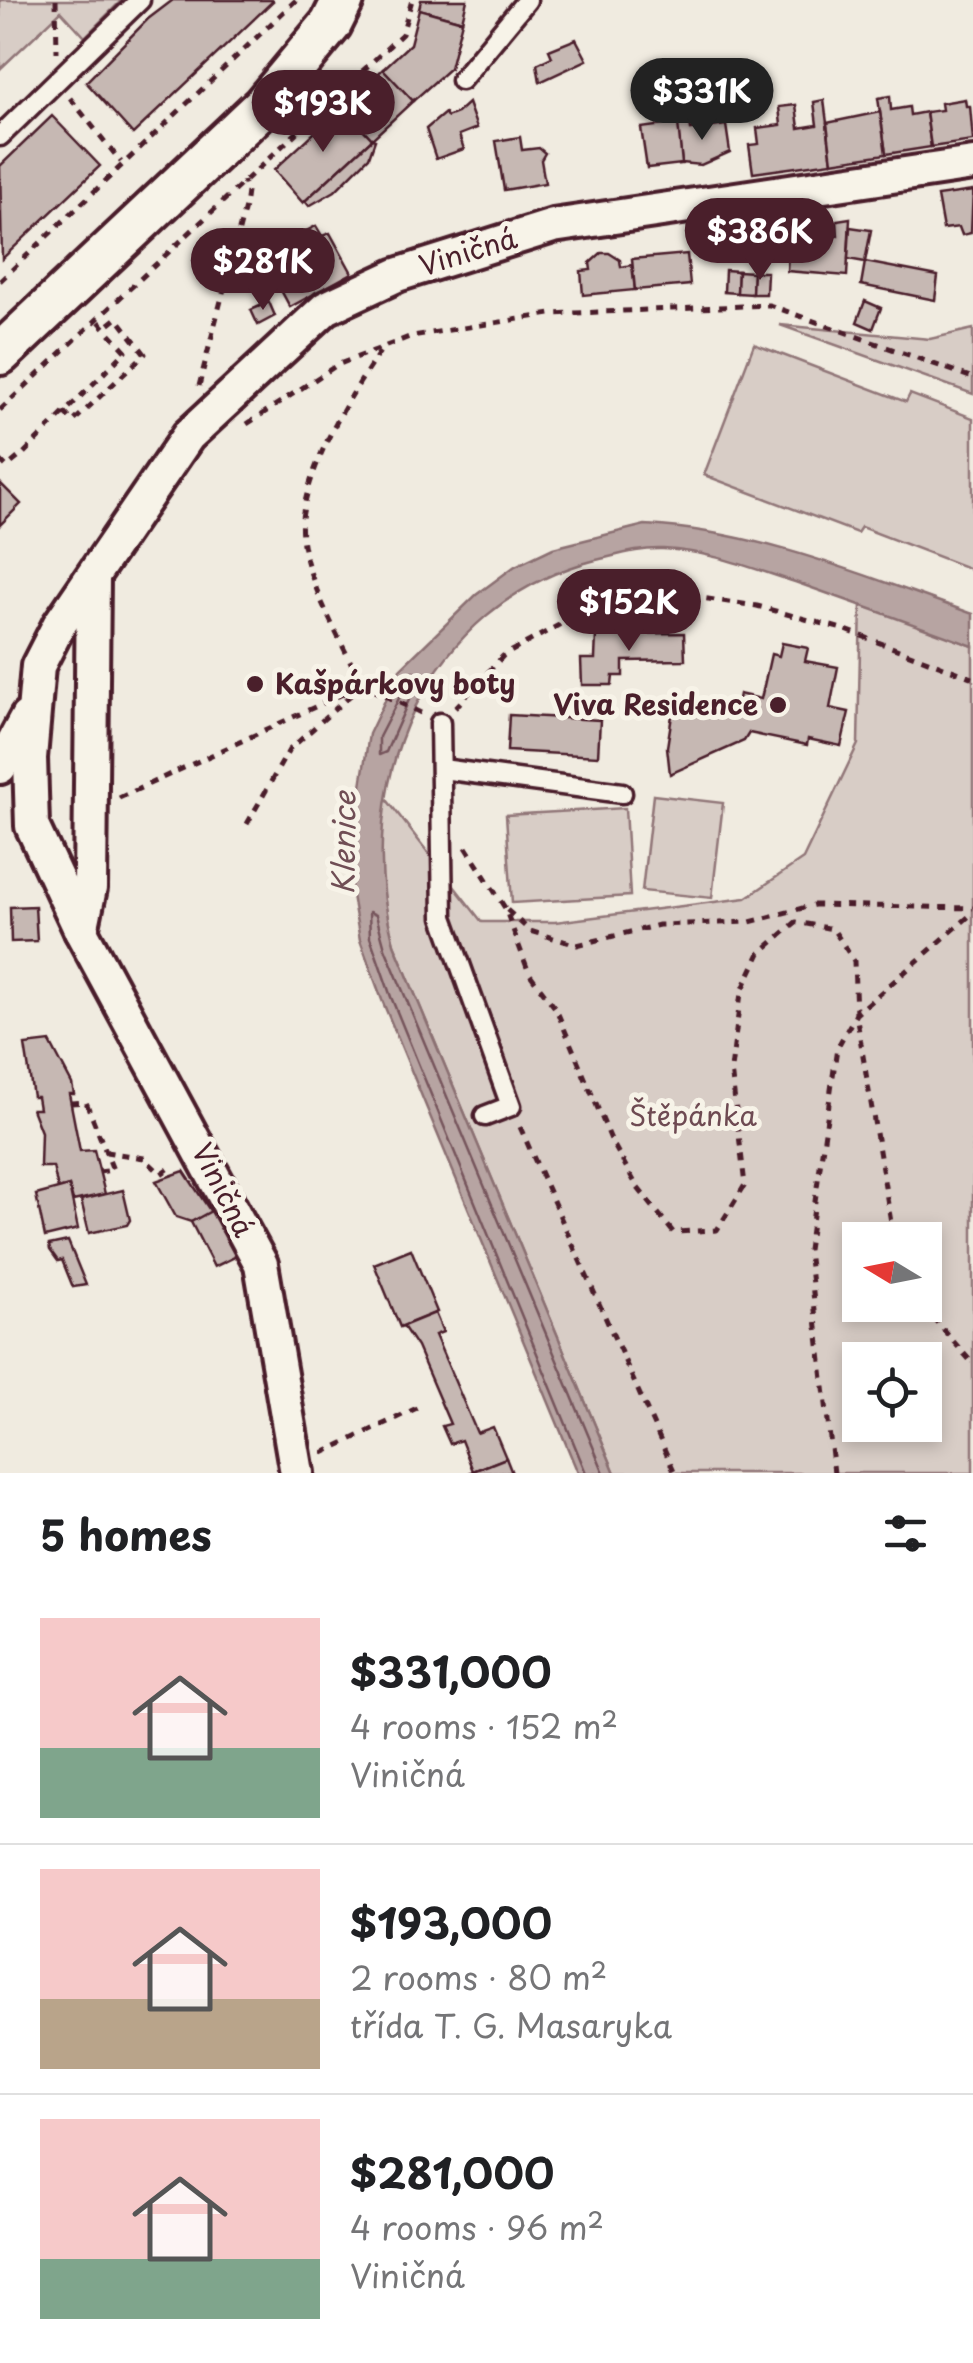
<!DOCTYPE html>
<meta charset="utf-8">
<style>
:root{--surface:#fff;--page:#f2f2f2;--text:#202124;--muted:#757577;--line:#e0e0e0;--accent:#4a1f2b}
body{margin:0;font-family:"Playpen Sans",sans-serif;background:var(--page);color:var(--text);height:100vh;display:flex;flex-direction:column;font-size:38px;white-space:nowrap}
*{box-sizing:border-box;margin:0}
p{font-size:32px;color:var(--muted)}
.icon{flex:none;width:55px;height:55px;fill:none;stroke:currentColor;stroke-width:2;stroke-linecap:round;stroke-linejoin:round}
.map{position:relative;height:1473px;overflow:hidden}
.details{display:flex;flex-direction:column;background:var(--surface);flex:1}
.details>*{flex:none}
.needle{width:65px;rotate:280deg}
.fabs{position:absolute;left:842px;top:1222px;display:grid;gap:20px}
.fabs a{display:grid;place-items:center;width:100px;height:100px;border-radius:0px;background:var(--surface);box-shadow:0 5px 15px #0003;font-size:50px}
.price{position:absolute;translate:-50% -85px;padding:0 22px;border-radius:35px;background:var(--accent);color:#fff;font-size:32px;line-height:65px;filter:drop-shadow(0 2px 5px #0008)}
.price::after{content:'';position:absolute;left:50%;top:60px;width:30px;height:22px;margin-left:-15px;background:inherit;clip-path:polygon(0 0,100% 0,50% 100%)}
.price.selected{background:#222;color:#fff}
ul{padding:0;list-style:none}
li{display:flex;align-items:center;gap:30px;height:250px;padding:0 40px}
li+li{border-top:2px solid var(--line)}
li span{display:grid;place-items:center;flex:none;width:280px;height:200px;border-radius:0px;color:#555}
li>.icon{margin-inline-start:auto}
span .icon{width:120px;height:120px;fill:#fffc;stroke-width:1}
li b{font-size:42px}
h2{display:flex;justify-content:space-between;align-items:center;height:120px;padding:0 40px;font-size:42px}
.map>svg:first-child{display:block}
</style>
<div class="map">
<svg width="973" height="1473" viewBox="0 0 973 1473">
<rect width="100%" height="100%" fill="#f0ebe0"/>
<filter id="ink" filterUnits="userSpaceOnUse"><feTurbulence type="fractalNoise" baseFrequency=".01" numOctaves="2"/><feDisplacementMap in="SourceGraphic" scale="20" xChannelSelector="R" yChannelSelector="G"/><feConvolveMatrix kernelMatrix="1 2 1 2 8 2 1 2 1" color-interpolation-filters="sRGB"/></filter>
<g filter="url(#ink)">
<!-- green -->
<g fill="#d8cdc6" stroke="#917678" stroke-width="2.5" fill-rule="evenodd">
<polygon points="0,0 120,0 121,1 85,37 61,11 0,69"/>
<polygon points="780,325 930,339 973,329 973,394"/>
<polygon points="754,344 906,402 910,394 973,418 973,570 861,527 857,533 704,475"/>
<path d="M861 602 973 646V1473H615L394 944C380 893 378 849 384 796L482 922H555L746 898 803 859 858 744ZM860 1240H925V1305H860ZM860 1360H925V1425H860Z"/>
<polygon points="653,795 723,803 712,898 642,891"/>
<polygon points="625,808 630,896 512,903 506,815"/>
</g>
<!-- water -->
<path fill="#b7a4a2" stroke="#8b6f72" stroke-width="2.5" d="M645 525C760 531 866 576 973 614V646C913 624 855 603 795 582 751 568 710 551 663 549 640 548 618 555 596 560 426 603 350 784 394 944L615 1473H578L382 1000 360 940 351 890V851L369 734 400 669 476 595 515 566 553 548Z"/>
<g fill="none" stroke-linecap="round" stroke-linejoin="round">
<!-- shore -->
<g stroke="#76545b" stroke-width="2.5">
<polygon points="413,671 419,677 386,752 379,755 379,737"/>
<polyline points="586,1473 391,997 370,937 369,912 376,915 385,948 604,1473"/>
</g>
</g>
<!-- building -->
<g fill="#c6b8b3" stroke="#4a1f2b" stroke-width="2.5">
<polygon points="173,0 272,0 273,1 133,134 86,82 148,19"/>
<polygon points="421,0 467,0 462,21 419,9"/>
<polygon points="419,9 462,21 450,68 413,101 383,69 410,44"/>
<polygon points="576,39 587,60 540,82 537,64 552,57 549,50"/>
<polygon points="383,69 413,101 372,139 342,107"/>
<polygon points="890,96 891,110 909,107 910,115 926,112 931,147 886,154 878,98"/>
<polygon points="965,99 966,106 970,106 973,141 931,147 926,112 942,110 941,103"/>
<polygon points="824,100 832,162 753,173 749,145 759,144 757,128 781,125 779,107 796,105 799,128 817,125 814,102"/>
<polygon points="468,103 477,128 459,135 464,149 436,159 426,129 445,113 447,117 457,113"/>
<polygon points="342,107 372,139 303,203 274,170"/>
<polygon points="880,112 886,154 832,162 827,123"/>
<polygon points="52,116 100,166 2,259 0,166"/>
<polygon points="690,121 691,130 726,125 730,152 701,165 682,163 677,123"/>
<polygon points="678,123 682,164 647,168 641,128"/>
<polygon points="520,137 522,150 539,148 545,153 541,160 545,183 504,190 496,141"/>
<polygon points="372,139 375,140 369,157 335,191 309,206 305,201"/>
<polygon points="973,191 971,233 962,235 959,227 943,229 937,196"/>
<polygon points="850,218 847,276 787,271 789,232 838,236 837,220"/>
<polygon points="316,226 322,236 330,233 352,273 290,307 268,266 301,248 295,237"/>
<polygon points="850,227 871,230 865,262 848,259"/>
<polygon points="601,253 609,253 620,260 621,267 632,265 635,290 583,295 581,271 591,270 590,263"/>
<polygon points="687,254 690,285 635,290 632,259"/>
<polygon points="865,262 938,276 935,300 861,285"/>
<polygon points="725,270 738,271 737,293 724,292"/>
<polygon points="738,271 753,272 752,294 737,293"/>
<polygon points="753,272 767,272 766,294 752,294"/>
<polygon points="865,301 881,308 873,329 857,322"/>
<polygon points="269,302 275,316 258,325 251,310"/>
<polygon points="0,483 21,504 0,525"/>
<polygon points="684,633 685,660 623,661 623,676 613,676 612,685 582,685 581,659 595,659 596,634"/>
<polygon points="782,643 808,648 805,661 838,667 830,708 849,712 841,746 808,739 807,745 749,733 744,741 670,774 667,747 673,709 734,718 739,694 761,699 771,654 779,656"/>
<polygon points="509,715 600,720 598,756 507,751"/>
<polygon points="35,906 37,941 11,942 10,907"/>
<polygon points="50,1042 72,1084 74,1094 69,1094 80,1151 94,1150 105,1194 73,1201 69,1186 58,1189 53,1167 40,1167 41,1132 32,1109 39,1109 37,1097 33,1097 25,1045"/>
<polygon points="184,1171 211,1212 191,1222 176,1217 156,1181"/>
<polygon points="69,1186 78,1229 45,1237 36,1195"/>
<polygon points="123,1190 130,1220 127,1225 89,1233 81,1200"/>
<polygon points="215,1209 239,1255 214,1267 191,1222"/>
<polygon points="68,1241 86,1285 73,1287 62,1260 58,1261 50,1250 49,1245"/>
<polygon points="411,1249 437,1312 400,1327 374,1264"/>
<polygon points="435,1313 443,1332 435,1335 477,1433 493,1427 506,1458 473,1471 461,1440 450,1444 442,1426 450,1424 417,1347 403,1326"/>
<polygon points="506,1458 512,1473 469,1473 473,1471"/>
</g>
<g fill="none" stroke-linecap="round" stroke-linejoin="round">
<!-- service casing -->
<g stroke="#4a1f2b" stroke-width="25">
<g id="service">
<polyline points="461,80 527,0"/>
<polyline points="0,136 140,0"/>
<polyline points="440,723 443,917 511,1106 485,1116"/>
<polyline points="442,769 622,793"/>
</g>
</g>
<!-- minor casing -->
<g stroke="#4a1f2b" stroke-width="40">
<g id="minor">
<polyline points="0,767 27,717"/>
<polyline points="81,931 90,888 93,578"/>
<polyline points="297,1473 261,1264 81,931 32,826 30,758 38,666 59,625 188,436 326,308 397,275 553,226 973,164"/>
</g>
</g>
<!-- tertiary casing -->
<g stroke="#4a1f2b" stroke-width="48">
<polyline id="tertiary" points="0,354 263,106 331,24 343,0"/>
</g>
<!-- path -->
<g stroke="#4a1f2b" stroke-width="5" stroke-dasharray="8 8" stroke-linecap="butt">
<polyline points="56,0 57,52"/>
<polyline points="70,98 121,162"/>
<polyline points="0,281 296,0"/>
<polyline points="199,386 245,207 247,192 243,181"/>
<polyline points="0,410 402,34 412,0"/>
<polyline points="64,412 73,422 145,354 117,318 106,327"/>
<polyline points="247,424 337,365 412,336 551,314 769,305 973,378"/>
<polyline points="0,460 7,467 24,453 126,351 95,317"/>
<polyline points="455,708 503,656 575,616 623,599 673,594 757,606 846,630 973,678"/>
<path d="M119 798 362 685C342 642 296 565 302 518 311 458 348 399 381 350"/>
<polyline points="247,824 289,750 362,685 423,714"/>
<polyline points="466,847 505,908 529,973 556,1009 612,1142 638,1188 673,1232 717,1230 745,1185 731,1069 741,993 760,953 796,922 833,929 854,961 856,1014 894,1240"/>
<polyline points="507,910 530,931 577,945 659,925 750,922 814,905 973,908"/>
<polyline points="71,1103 86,1102 106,1152"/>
<polyline points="520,1127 675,1473"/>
<polyline points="99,1172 113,1170 106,1152 144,1158 161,1174 174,1165"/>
<polyline points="922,1305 973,1364"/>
<polyline points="323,1453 419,1407"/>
<polyline points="834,1473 808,1250 837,1048 856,1014 973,913"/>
</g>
<!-- service -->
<use href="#service" stroke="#f7f3e8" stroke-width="18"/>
<!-- minor -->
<use href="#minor" stroke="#f7f3e8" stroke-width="32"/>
<!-- tertiary -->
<use href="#tertiary" stroke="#f7f3e8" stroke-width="40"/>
</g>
</g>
<!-- markers -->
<g fill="#4a1f2b" stroke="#f7f3e8" stroke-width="4">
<circle cx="255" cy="684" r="10"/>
<circle cx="778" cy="705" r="10"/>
</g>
<g text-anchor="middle" stroke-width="10" stroke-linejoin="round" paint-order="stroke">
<!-- street labels -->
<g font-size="28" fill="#4a1f2b" stroke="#f7f3e8">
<text transform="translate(468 252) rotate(-17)" y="10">Viničná</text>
<text transform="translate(223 1190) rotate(63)" y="10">Viničná</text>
</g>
<!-- poi labels -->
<g font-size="28" font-weight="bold" fill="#4a1f2b" stroke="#f7f3e8" text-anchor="start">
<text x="275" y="694">Kašpárkovy boty</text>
<text x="758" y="715" text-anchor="end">Viva Residence</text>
</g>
<!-- park labels -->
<g font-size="28" fill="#6e4a52" stroke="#f7f3e8">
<text x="693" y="1126">Štěpánka</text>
</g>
<!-- water labels -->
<g font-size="30" font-style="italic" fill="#704e55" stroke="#f7f3e8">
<text transform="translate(345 843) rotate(-89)" y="10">Klenice</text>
</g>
</g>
</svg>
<div class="fabs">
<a><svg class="needle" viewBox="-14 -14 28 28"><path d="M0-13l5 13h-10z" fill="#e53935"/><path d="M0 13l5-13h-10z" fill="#757577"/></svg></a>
<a><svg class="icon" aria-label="locate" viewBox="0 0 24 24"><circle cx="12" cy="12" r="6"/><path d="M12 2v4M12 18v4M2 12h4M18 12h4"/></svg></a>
</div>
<b class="price selected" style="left:702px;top:143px">$331K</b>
<b class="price" style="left:323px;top:155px">$193K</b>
<b class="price" style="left:760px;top:283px">$386K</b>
<b class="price" style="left:263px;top:313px">$281K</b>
<b class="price" style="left:629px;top:654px">$152K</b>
</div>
<section class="details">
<h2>5 homes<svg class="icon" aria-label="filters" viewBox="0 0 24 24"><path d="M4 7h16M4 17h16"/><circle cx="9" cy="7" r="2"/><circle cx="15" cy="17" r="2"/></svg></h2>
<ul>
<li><span style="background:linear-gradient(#f6c9c9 65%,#7fa58c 0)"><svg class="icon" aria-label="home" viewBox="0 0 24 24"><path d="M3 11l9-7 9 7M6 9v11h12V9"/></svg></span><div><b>$331,000</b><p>4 rooms · 152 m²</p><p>Viničná</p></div></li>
<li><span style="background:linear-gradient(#f6c9c9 65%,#b9a48a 0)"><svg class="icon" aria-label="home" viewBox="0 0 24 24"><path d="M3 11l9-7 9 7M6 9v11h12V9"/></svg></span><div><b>$193,000</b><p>2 rooms · 80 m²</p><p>třída T. G. Masaryka</p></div></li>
<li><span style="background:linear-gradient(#f6c9c9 70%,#7fa58c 0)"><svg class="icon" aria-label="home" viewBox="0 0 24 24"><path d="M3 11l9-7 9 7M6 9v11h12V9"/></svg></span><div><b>$281,000</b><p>4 rooms · 96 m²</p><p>Viničná</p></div></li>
</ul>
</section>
